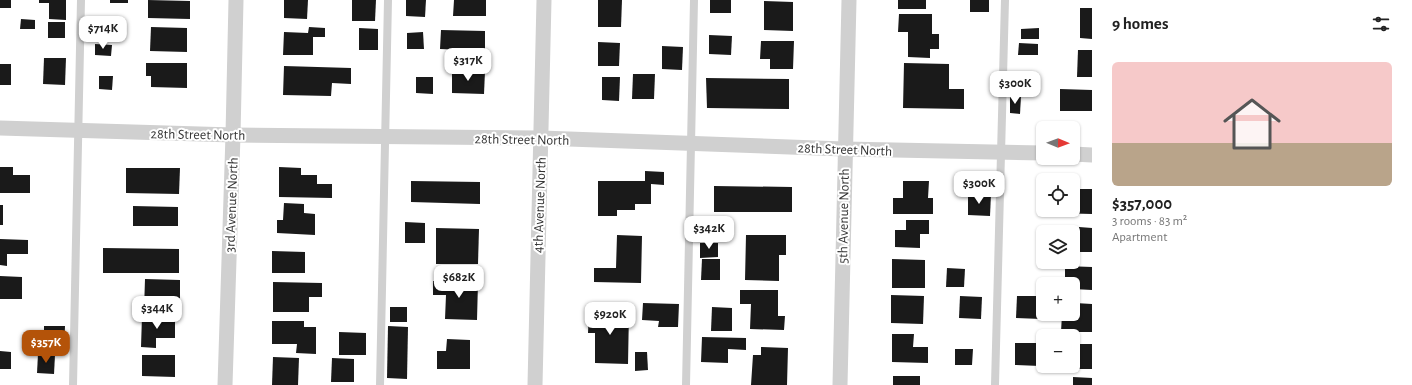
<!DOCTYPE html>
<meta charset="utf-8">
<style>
:root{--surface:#fff;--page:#f6f6f6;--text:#222;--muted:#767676;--line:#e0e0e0;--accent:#b45309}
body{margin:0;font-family:"Alegreya Sans",sans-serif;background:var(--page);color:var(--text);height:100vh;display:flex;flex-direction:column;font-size:15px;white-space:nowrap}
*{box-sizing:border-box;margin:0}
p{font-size:13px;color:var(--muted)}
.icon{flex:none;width:22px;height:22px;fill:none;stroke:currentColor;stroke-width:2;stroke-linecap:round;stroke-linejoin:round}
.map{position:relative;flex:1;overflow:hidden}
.sheet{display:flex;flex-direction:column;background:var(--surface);width:320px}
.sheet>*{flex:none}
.needle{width:26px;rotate:91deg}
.controls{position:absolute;left:1036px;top:121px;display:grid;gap:8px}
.controls a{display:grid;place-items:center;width:44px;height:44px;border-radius:6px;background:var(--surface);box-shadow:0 1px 3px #0004;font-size:20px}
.price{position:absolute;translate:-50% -34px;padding:0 9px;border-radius:8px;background:#fff;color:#222;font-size:13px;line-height:26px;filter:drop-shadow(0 1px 2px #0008)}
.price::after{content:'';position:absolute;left:50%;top:24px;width:12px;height:9px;margin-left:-6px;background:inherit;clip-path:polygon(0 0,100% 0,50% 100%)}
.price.active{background:var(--accent);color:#fff}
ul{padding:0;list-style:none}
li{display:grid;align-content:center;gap:8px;height:212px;padding:0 20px}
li+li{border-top:1px solid var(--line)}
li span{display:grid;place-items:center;height:124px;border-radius:6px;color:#555}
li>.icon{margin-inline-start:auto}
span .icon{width:72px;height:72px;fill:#fffc;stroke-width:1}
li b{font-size:17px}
h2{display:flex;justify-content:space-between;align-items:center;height:48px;padding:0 20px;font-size:17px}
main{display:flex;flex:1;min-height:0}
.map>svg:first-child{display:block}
</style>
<main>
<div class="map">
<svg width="1092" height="385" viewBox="0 0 1092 385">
<rect width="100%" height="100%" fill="#fff"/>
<!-- building -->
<g fill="#1a1a1a">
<rect x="0" y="0" width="11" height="8"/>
<polygon points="39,0 66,0 66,20 49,19 49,3 39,3"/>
<rect x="110" y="0" width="18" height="3"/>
<polygon points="148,0 190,1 190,19 148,18"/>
<polygon points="284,0 308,0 307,19 284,18"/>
<polygon points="352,0 376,0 375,21 352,21"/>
<polygon points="406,0 426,0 425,17 406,16"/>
<polygon points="454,0 486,0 486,16 453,16"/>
<polygon points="598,0 622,0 621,27 598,27"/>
<rect x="710" y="0" width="21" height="13"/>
<rect x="898" y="0" width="28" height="9"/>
<rect x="970" y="0" width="19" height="12"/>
<polygon points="764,1 793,2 793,31 764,30"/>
<polygon points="1080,8 1092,8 1092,39 1080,38"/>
<polygon points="899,14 932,14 932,34 939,34 939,49 930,49 930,58 908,57 908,32 898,32"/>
<polygon points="21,19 35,20 35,29 20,29"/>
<rect x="48" y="22" width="17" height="16"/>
<polygon points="93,23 113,23 112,42 92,42"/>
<polygon points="151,27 187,28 187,52 150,51"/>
<polygon points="309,27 325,28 325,37 313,37 313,55 283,55 284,32 308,33"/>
<polygon points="359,28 378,29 378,50 359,50"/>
<polygon points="1039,28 1039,39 1021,39 1021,29"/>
<polygon points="441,30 485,31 485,61 465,61 465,50 440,49"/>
<polygon points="423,32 424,49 407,49 407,33"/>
<polygon points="709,35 732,36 731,55 709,54"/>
<polygon points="761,41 794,41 793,69 770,69 770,59 760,59"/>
<polygon points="598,42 620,43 619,66 598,66"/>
<polygon points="1019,43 1038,44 1038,55 1018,55"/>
<polygon points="95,44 112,45 111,56 95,55"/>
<polygon points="662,46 683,47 682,70 662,69"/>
<polygon points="1078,50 1092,50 1092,77 1077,77"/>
<polygon points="44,58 66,58 65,85 43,84"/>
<polygon points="146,63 187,63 187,88 151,87 151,76 146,76"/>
<polygon points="904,63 949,64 949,89 964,89 964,109 903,108"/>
<rect x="0" y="64" width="11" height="21"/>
<polygon points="284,66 351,68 351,84 332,83 331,96 283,95"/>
<polygon points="452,70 485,71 484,94 452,93"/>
<polygon points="633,74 655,74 654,99 632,99"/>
<polygon points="99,76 113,76 112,90 99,89"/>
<polygon points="416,77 433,77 433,94 416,93"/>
<polygon points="602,77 620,77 619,101 602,100"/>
<polygon points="706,78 789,79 789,109 707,108"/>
<polygon points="1060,89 1092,90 1092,111 1060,111"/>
<polygon points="1010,96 1021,96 1020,114 1010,113"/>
<polygon points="0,167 13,167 13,175 30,175 30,193 0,193"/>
<polygon points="279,167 301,168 301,175 317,175 317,184 332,184 332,198 279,197"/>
<polygon points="126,168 180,168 179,194 126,193"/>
<polygon points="645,171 664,172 664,185 651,184 651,204 635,204 635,210 617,210 617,216 598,216 598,181 645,181"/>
<polygon points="411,181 480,182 480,204 411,202"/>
<polygon points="903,181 929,181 928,198 933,198 933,214 893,214 893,198 903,198"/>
<polygon points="714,186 792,187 792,212 714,212"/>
<polygon points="1073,189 1092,189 1092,214 1054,213 1054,210 1073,210"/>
<polygon points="968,194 991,194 990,216 968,215"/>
<polygon points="284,203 304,204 304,213 315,214 315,235 277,233 277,220 283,220"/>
<rect x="0" y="205" width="3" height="20"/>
<polygon points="133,206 178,207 178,226 133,226"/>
<polygon points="906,220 929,220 929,234 920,234 920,248 895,247 895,230 906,230"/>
<polygon points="405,222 425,223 425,243 405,243"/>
<polygon points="1079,227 1092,228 1092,252 1073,252 1073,236 1079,236"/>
<polygon points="436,228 479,229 478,264 436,264"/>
<polygon points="617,235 642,236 641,283 594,282 594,268 616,268"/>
<polygon points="746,235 786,235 786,255 779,255 779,281 745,280"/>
<polygon points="0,239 28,240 28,254 7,254 7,266 0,265"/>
<polygon points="700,243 718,243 718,257 700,258"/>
<polygon points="103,248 179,249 179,273 103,273"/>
<polygon points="272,251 305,252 305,273 272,273"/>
<polygon points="702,259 720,259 720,280 701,280"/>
<polygon points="892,259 925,260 925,288 892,288"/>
<polygon points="1065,266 1092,267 1092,290 1073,289 1073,284 1065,284"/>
<polygon points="947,268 965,269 964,287 946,287"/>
<polygon points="0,276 22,277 22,299 0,299"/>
<polygon points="145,279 180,280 180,301 162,301 162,310 144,310"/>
<polygon points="433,281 478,282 477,320 445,319 446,295 433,295"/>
<polygon points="273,282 322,283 322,297 309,297 309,312 273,312"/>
<polygon points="740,290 778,290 778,316 785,316 784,330 750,329 751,304 740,304"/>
<polygon points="891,295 924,296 923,324 891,323"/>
<polygon points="960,296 982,297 981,319 959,318"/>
<polygon points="1017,296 1041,296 1041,319 1016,318"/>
<polygon points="1073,297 1075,297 1075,303 1092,304 1092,332 1061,332 1062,314 1073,314"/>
<polygon points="643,303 679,304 678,327 658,327 659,321 642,320"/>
<rect x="390" y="307" width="17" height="15"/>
<polygon points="712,307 732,308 732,331 711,331"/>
<polygon points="589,310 629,311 628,364 595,363 595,333 588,333"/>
<polygon points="142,316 175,317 175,338 156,338 156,348 141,347"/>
<polygon points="272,321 304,321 304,327 316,327 316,354 296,353 297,344 272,344"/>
<polygon points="44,326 65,326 64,350 44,349"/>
<polygon points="388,326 408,327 407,379 387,378"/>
<polygon points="339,332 366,333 366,355 339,355"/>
<polygon points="892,334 914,334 913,347 928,347 928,363 892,362"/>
<polygon points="702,337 746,338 746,350 728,349 728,363 701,362"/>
<polygon points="447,339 470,340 470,369 437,369 437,351 446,351"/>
<polygon points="1015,343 1041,343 1040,366 1015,365"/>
<polygon points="1076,344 1092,344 1092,369 1075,369"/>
<polygon points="761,347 788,348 787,385 751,385 753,355 761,355"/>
<polygon points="955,349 973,349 972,365 955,365"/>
<polygon points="0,351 11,352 11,369 0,369"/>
<polygon points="635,352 647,352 648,370 635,371"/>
<polygon points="38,354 55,355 54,374 37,373"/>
<polygon points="142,355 175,355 175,377 142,376"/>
<polygon points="273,357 299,358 298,385 272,385"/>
<polygon points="332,358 354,359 354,382 331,382"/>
<rect x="893" y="376" width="27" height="9"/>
<polygon points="1073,377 1092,378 1092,385 1073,385"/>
</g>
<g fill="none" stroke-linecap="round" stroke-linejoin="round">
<!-- lane -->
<g stroke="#d0d0d0" stroke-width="8">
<polyline points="73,385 81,0"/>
<polyline points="380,385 388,0"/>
<polyline points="686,385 694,0"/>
<polyline points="995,385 1005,0"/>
</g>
<!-- street -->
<g stroke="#d0d0d0" stroke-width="15">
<polyline points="0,128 233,135 541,138 844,149 1043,153"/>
<polyline points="1073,154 1092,155"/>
<polyline points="225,385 233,135 236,0"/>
<polyline points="535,385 544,0"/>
<polyline points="840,385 849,0"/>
</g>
</g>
<g text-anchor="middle" stroke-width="4" stroke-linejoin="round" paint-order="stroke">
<!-- street labels -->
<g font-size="14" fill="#333" stroke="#fff">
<text transform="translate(198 134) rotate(1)" y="5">28th Street North</text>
<text transform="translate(522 139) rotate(1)" y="5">28th Street North</text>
<text transform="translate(845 149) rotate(2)" y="5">28th Street North</text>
<text transform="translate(231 205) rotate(-88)" y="5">3rd Avenue North</text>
<text transform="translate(539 205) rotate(-88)" y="5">4th Avenue North</text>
<text transform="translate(843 216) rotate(-89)" y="5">5th Avenue North</text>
</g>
</g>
</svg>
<div class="controls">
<a><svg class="needle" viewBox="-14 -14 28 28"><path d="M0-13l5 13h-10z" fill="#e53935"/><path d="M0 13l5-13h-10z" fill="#767676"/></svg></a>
<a><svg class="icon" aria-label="locate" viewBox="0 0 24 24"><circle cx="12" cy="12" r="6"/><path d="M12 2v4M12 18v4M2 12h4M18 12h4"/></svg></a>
<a><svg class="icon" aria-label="layers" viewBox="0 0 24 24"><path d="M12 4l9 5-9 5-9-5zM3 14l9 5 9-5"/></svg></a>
<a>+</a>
<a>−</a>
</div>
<b class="price" style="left:103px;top:50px">$714K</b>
<b class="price" style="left:468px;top:82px">$317K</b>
<b class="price" style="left:1015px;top:105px">$300K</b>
<b class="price" style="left:979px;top:205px">$300K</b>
<b class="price" style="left:709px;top:250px">$342K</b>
<b class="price" style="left:459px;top:299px">$682K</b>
<b class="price" style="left:157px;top:330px">$344K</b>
<b class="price" style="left:610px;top:336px">$920K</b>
<b class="price active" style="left:46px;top:364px">$357K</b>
</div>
<section class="sheet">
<h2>9 homes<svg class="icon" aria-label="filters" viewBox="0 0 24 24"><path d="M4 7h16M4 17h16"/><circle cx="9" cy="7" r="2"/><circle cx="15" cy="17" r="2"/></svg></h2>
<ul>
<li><span style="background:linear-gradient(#f6c9c9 65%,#b9a48a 0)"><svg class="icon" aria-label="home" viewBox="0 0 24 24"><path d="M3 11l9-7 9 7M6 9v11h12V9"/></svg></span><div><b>$357,000</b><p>3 rooms · 83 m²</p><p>Apartment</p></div></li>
</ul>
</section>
</main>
